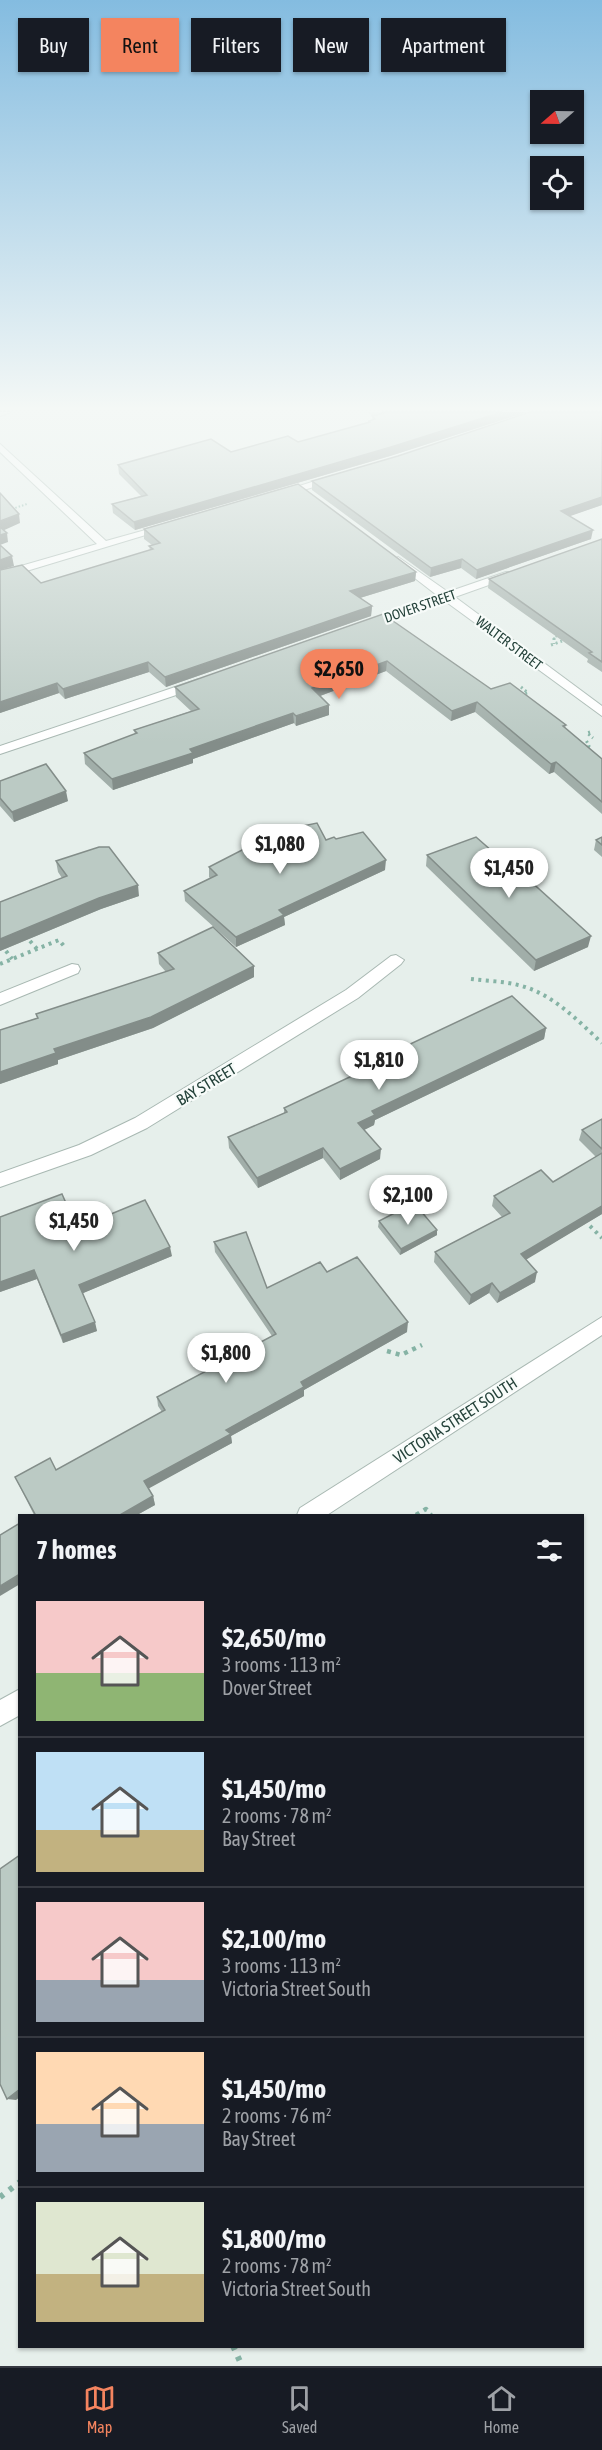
<!DOCTYPE html>
<meta charset="utf-8">
<style>
:root{--surface:#171b24;--page:#242831;--text:#f1f3f6;--muted:#9ea1a6;--line:#363941;--accent:#f4845f}
body{margin:0;font-family:"Asap Condensed",sans-serif;background:var(--page);color:var(--text);height:100vh;display:flex;flex-direction:column;font-size:22px;white-space:nowrap}
*{box-sizing:border-box;margin:0}
p{font-size:20px;color:var(--muted)}
.icon{flex:none;width:33px;height:33px;fill:none;stroke:currentColor;stroke-width:2;stroke-linecap:round;stroke-linejoin:round}
.map{position:relative;flex:1;overflow:hidden}
.panel{position:absolute;left:18px;top:1514px;width:566px;height:834px;display:flex;flex-direction:column;background:var(--surface);border-radius:0px;box-shadow:0 2px 4px #0004}
.panel>*{flex:none}
.banner{position:absolute;left:18px;top:18px;width:567px;height:54px;display:flex;gap:12px}
.needle{width:39px;rotate:250deg}
.tools{position:absolute;left:530px;top:90px;display:grid;gap:12px}
.tools a{display:grid;place-items:center;width:54px;height:54px;border-radius:0px;background:var(--surface);box-shadow:0 2px 4px #0004;font-size:30px}
.price{position:absolute;translate:-50% -51px;padding:0 14px;border-radius:21px;background:#fff;color:#222;font-size:20px;line-height:39px;filter:drop-shadow(0 2px 3px #0008)}
.price::after{content:'';position:absolute;left:50%;top:36px;width:18px;height:14px;margin-left:-9px;background:inherit;clip-path:polygon(0 0,100% 0,50% 100%)}
.price.selected{background:var(--accent);color:#111}
ul{padding:0;list-style:none}
li{display:flex;align-items:center;gap:18px;height:150px;padding:0 18px}
li+li{border-top:2px solid var(--line)}
li span{display:grid;place-items:center;flex:none;width:168px;height:120px;border-radius:0px;color:#555}
li>.icon{margin-inline-start:auto}
span .icon{width:72px;height:72px;fill:#fffc;stroke-width:1}
li b{font-size:26px}
h2{display:flex;justify-content:space-between;align-items:center;height:72px;padding:0 18px;font-size:26px}
.tag{padding:0 21px;border-radius:0px;background:var(--surface);box-shadow:0 2px 4px #0004;font-size:21px;line-height:54px}
.tag.selected{background:var(--accent);color:#111}
.tabs{display:flex;justify-content:space-around;align-items:center;height:84px;border-top:2px solid var(--line);background:var(--surface);font-size:16px;color:var(--muted)}
.tabs a{display:grid;justify-items:center;gap:3px}
.tabs .selected{color:var(--accent)}
.map>svg:first-child{display:block}
</style>
<div class="map">
<svg width="602" height="2366" viewBox="0 0 602 2366">
<rect width="100%" height="100%" fill="#e6efeb"/>
<g fill="none" stroke-linecap="round" stroke-linejoin="round">
<!-- lane casing -->
<g stroke="#a8b8b2" stroke-width="2">
<g id="lane">
<polygon points="0,412 11,412 0,416"/>
<polygon points="72,964 78,965 80,969 78,973 0,1005 0,993"/>
</g>
</g>
<!-- street casing -->
<g stroke="#a8b8b2" stroke-width="2">
<g id="street">
<polygon points="0,444 106,541 167,524 172,527 0,579 0,572 97,544 0,452"/>
<polygon points="334,475 338,476 338,480 279,497 274,494"/>
<polygon points="398,557 448,592 506,572 514,572 514,576 455,597 602,706 602,716 445,601 370,627 362,627 362,623 438,596 394,562 393,560"/>
<polygon points="199,679 203,680 205,683 203,686 0,754 0,746"/>
<polygon points="396,955 404,960 401,964 358,998 147,1128 91,1155 0,1187 0,1173 79,1145 135,1118 346,990 391,956"/>
<polygon points="602,1317 602,1335 327,1515 297,1515 300,1508"/>
<polygon points="20,1689 20,1715 0,1726 0,1700"/>
</g>
</g>
<!-- path-far4 -->
<g stroke="#86b3a5" stroke-width="2" stroke-dasharray="1.5 2" stroke-linecap="butt">
<polyline points="12,509 27,504"/>
<polyline points="554,639 554,637 561,635"/>
</g>
<!-- path-far3 -->
<g stroke="#86b3a5" stroke-width="3" stroke-dasharray="2 3" stroke-linecap="butt">
<polyline points="554,638 554,644"/>
<polyline points="551,645 562,641"/>
<polyline points="521,687 528,693 523,694"/>
<polyline points="590,732 587,733 593,738"/>
<polyline points="585,751 589,746 586,740"/>
</g>
<!-- path-far2 -->
<g stroke="#86b3a5" stroke-width="4" stroke-dasharray="3 4.5" stroke-linecap="butt">
<polyline points="30,941 37,949"/>
<polyline points="6,951 12,959"/>
<polyline points="0,964 59,940 64,946"/>
<path d="M471 979C486 981 503 981 518 985 552 993 577 1020 602 1043"/>
<polyline points="590,1226 602,1238"/>
</g>
<!-- path-far1 -->
<g stroke="#86b3a5" stroke-width="4.5" stroke-dasharray="4 5" stroke-linecap="butt">
<polyline points="387,1351 401,1355 422,1345"/>
<polyline points="416,1515 426,1509 431,1515"/>
</g>
<!-- path -->
<g stroke="#86b3a5" stroke-width="6" stroke-dasharray="4.5 7" stroke-linecap="butt">
<polyline points="0,2197 20,2182"/>
<polyline points="233,2346 242,2366"/>
</g>
<!-- lane -->
<use href="#lane" fill="#fff" fill-rule="evenodd"/>
<!-- street -->
<use href="#street" fill="#fff" fill-rule="evenodd"/>
</g>
<!-- wall -->
<g fill="#a1aea9">
<polygon points="366,412 527,412 390,456 135,530 113,513 112,504 141,496 119,474 118,465 231,452 298,442 368,422 369,421 372,420 372,416 374,416"/>
<polygon points="602,412 602,505 569,516 591,539 476,579 461,568 430,577 312,490 312,481 398,456"/>
<polygon points="144,529 416,572 415,581 360,598 372,606 371,616 166,687 149,672 65,699 59,693 0,713 0,570 41,583 150,550 149,546 152,545 144,539"/>
<polygon points="602,539 602,672 587,662 588,659 488,588 489,579"/>
<polygon points="383,614 491,689 566,725 565,728 602,759 602,814 554,772 549,774 475,712 451,721 386,671 320,696 329,715 296,726 294,723 193,759 193,763 113,790 85,764 84,753 135,734 134,730 191,711 176,697 175,687"/>
<polygon points="0,781 68,801 14,822 0,806"/>
<polygon points="602,837 602,857 594,850 596,840"/>
<polygon points="336,839 385,870 284,917 285,925 236,947 185,901 184,891 210,878 209,877 209,867 326,840"/>
<polygon points="427,855 508,874 588,947 534,971 426,866"/>
<polygon points="56,861 139,896 101,909 0,951 0,902 62,878 58,872"/>
<polygon points="158,953 254,977 153,1028 58,1060 58,1064 0,1084 0,1030 37,1018 36,1014 166,972 159,964"/>
<polygon points="546,1028 544,1039 375,1120 374,1125 364,1130 380,1159 340,1180 323,1158 258,1188 229,1148 228,1137 284,1113 284,1108 370,1068 370,1063"/>
<polygon points="602,1119 602,1214 526,1259 535,1282 497,1303 489,1293 469,1305 434,1262 435,1252 502,1217 492,1206 494,1196 553,1182 596,1157 579,1140 582,1130"/>
<polygon points="0,1217 77,1228 172,1256 83,1293 97,1331 63,1343 37,1279 0,1292"/>
<polygon points="379,1221 437,1230 437,1235 400,1255 378,1227"/>
<polygon points="214,1242 267,1288 327,1272 407,1332 304,1390 304,1396 231,1436 232,1443 148,1488 153,1496 155,1505 137,1515 34,1515 15,1477 56,1470 162,1412 158,1406 157,1397 272,1336 215,1252"/>
</g>
<!-- shaded-wall -->
<g fill="#838d89">
<polygon points="502,412 527,412 390,456 135,530 134,522"/>
<polygon points="602,497 602,505 559,520 561,511"/>
<polygon points="19,514 20,523 0,532 0,521"/>
<polygon points="593,530 591,539 476,579 477,570"/>
<polygon points="7,533 8,542 0,545 0,535"/>
<polygon points="12,556 14,566 0,570 0,560"/>
<polygon points="462,559 461,568 430,577 431,568"/>
<polygon points="416,572 415,581 350,601 350,591"/>
<polygon points="372,606 371,616 166,687 165,677"/>
<polygon points="387,661 386,671 312,699 312,688"/>
<polygon points="148,662 149,672 65,699 63,689"/>
<polygon points="57,683 59,693 0,713 0,702"/>
<polygon points="477,702 475,712 451,721 452,711"/>
<polygon points="329,705 329,715 296,726 296,716"/>
<polygon points="293,713 294,723 193,759 193,763 113,790 112,779 190,749"/>
<polygon points="556,762 554,772 549,774 551,764"/>
<polygon points="66,791 68,801 14,822 12,812"/>
<polygon points="386,860 385,870 284,917 285,925 236,947 236,937 279,910"/>
<polygon points="138,885 139,896 101,909 0,951 0,939 99,898"/>
<polygon points="591,936 588,947 534,971 536,960"/>
<polygon points="254,966 254,977 153,1028 58,1060 58,1064 0,1084 0,1072"/>
<polygon points="546,1028 544,1039 375,1120 374,1125 358,1133 358,1123 372,1111"/>
<polygon points="323,1148 323,1158 258,1188 257,1178"/>
<polygon points="381,1149 380,1159 340,1180 340,1169"/>
<polygon points="602,1206 602,1214 519,1264 521,1254"/>
<polygon points="437,1230 437,1235 400,1255 401,1249"/>
<polygon points="170,1247 172,1256 81,1294 79,1285"/>
<polygon points="34,1270 37,1279 0,1292 0,1282"/>
<polygon points="537,1272 535,1282 497,1303 500,1293"/>
<polygon points="492,1283 489,1293 469,1305 471,1295"/>
<polygon points="95,1322 97,1331 63,1343 61,1335"/>
<polygon points="408,1322 407,1332 304,1390 304,1396 231,1436 232,1443 146,1490 144,1481 301,1382"/>
<polygon points="153,1496 155,1505 137,1515 120,1515"/>
<polygon points="20,1574 20,1584 0,1596 0,1586"/>
<polygon points="20,2089 20,2097 16,2100 7,2099"/>
</g>
<!-- building -->
<g fill="#bbcac4" stroke="#838d89" stroke-width="1.5">
<polygon points="382,412 502,412 391,447 134,522 112,504 147,495 118,465 211,439 231,452 288,436 298,442 370,422 369,421 375,419 372,416 384,413"/>
<polygon points="530,412 602,412 602,497 561,511 593,530 477,570 462,559 431,568 312,481 398,456"/>
<polygon points="298,484 416,572 350,591 372,606 165,677 148,662 63,689 57,683 0,702 0,570 22,565 41,583 153,549 149,546 160,543 144,529"/>
<polygon points="0,493 19,514 0,521"/>
<polygon points="0,527 7,533 0,535"/>
<polygon points="602,539 602,662 589,653 592,652 489,579"/>
<polygon points="0,545 12,556 0,560"/>
<polygon points="383,614 491,689 510,683 566,725 563,726 602,759 602,802 556,762 551,764 477,702 452,711 387,661 312,688 329,705 296,716 293,713 190,749 193,753 112,779 84,753 137,733 134,730 199,709 175,687"/>
<polygon points="46,764 66,791 12,812 0,798 0,781"/>
<polygon points="317,823 326,840 334,837 336,839 363,832 386,860 279,910 284,915 236,937 184,891 217,875 209,867 279,831"/>
<polygon points="476,837 509,866 506,875 518,870 591,936 536,960 427,855"/>
<polygon points="602,837 602,845 596,840"/>
<polygon points="99,847 109,847 138,885 99,898 0,939 0,902 67,876 56,861"/>
<polygon points="213,927 254,966 151,1017 54,1049 56,1053 0,1072 0,1030 38,1018 36,1014 174,969 158,953"/>
<polygon points="512,996 546,1028 372,1111 375,1115 358,1123 381,1149 340,1169 323,1148 257,1178 228,1137 287,1112 284,1108 373,1066 370,1063"/>
<polygon points="602,1119 602,1149 582,1130"/>
<polygon points="602,1153 602,1206 521,1254 537,1272 500,1293 492,1283 471,1295 435,1252 510,1213 494,1196 541,1170 553,1182"/>
<polygon points="62,1194 77,1228 145,1200 170,1247 79,1285 95,1322 61,1335 34,1270 0,1282 0,1217"/>
<polygon points="414,1203 437,1230 401,1249 379,1221"/>
<polygon points="246,1232 267,1288 320,1262 327,1272 357,1257 408,1322 301,1382 304,1387 226,1430 231,1434 144,1481 153,1496 120,1515 34,1515 35,1514 15,1477 50,1458 56,1470 165,1410 157,1397 276,1334 214,1242"/>
<polygon points="20,1523 20,1574 0,1586 0,1535"/>
<polygon points="20,1855 20,2089 7,2099 0,2084 0,1869"/>
</g>
<!-- sky -->
<linearGradient id="sky" x2="0" y2="1"><stop stop-color="#84bce0"/><stop offset="0.55" stop-color="#f4f8f6"/><stop offset="1" stop-color="#f4f8f6" stop-opacity="0"/></linearGradient>
<rect width="602" height="743" fill="url(#sky)"/>
<g text-anchor="middle" stroke-width="4.5" stroke-linejoin="round" paint-order="stroke">
<!-- far-street labels -->
<g font-size="14" fill="#24423a" stroke="#f7fbf9">
<text transform="translate(420 606) rotate(-19)" y="5">DOVER STREET</text>
<text transform="translate(509 643) rotate(37)" y="5">WALTER STREET</text>
</g>
<!-- street labels -->
<g font-size="16" fill="#24423a" stroke="#f7fbf9">
<text transform="translate(206 1084) rotate(-31)" y="6">BAY STREET</text>
<text transform="translate(455 1420) rotate(-33)" y="6">VICTORIA STREET SOUTH</text>
</g>
</g>
</svg>
<div class="tools">
<a><svg class="needle" viewBox="-14 -14 28 28"><path d="M0-13l5 13h-10z" fill="#e53935"/><path d="M0 13l5-13h-10z" fill="#9ea1a6"/></svg></a>
<a><svg class="icon" aria-label="locate" viewBox="0 0 24 24"><circle cx="12" cy="12" r="6"/><path d="M12 2v4M12 18v4M2 12h4M18 12h4"/></svg></a>
</div>
<b class="price selected" style="left:339px;top:700px">$2,650</b>
<b class="price" style="left:280px;top:875px">$1,080</b>
<b class="price" style="left:509px;top:899px">$1,450</b>
<b class="price" style="left:379px;top:1091px">$1,810</b>
<b class="price" style="left:408px;top:1226px">$2,100</b>
<b class="price" style="left:74px;top:1252px">$1,450</b>
<b class="price" style="left:226px;top:1384px">$1,800</b>
<div class="banner">
<a class="tag">Buy</a>
<a class="tag selected">Rent</a>
<a class="tag">Filters</a>
<a class="tag">New</a>
<a class="tag">Apartment</a>
</div>
<section class="panel">
<h2>7 homes<svg class="icon" aria-label="filters" viewBox="0 0 24 24"><path d="M4 7h16M4 17h16"/><circle cx="9" cy="7" r="2"/><circle cx="15" cy="17" r="2"/></svg></h2>
<ul>
<li><span style="background:linear-gradient(#f6c9c9 60%,#8fb573 0)"><svg class="icon" aria-label="home" viewBox="0 0 24 24"><path d="M3 11l9-7 9 7M6 9v11h12V9"/></svg></span><div><b>$2,650/mo</b><p>3 rooms · 113 m²</p><p>Dover Street</p></div></li>
<li><span style="background:linear-gradient(#bfe0f5 65%,#c2b280 0)"><svg class="icon" aria-label="home" viewBox="0 0 24 24"><path d="M3 11l9-7 9 7M6 9v11h12V9"/></svg></span><div><b>$1,450/mo</b><p>2 rooms · 78 m²</p><p>Bay Street</p></div></li>
<li><span style="background:linear-gradient(#f6c9c9 65%,#9aa5b1 0)"><svg class="icon" aria-label="home" viewBox="0 0 24 24"><path d="M3 11l9-7 9 7M6 9v11h12V9"/></svg></span><div><b>$2,100/mo</b><p>3 rooms · 113 m²</p><p>Victoria Street South</p></div></li>
<li><span style="background:linear-gradient(#ffd9b3 60%,#9aa5b1 0)"><svg class="icon" aria-label="home" viewBox="0 0 24 24"><path d="M3 11l9-7 9 7M6 9v11h12V9"/></svg></span><div><b>$1,450/mo</b><p>2 rooms · 76 m²</p><p>Bay Street</p></div></li>
<li><span style="background:linear-gradient(#dfe7d0 60%,#c2b280 0)"><svg class="icon" aria-label="home" viewBox="0 0 24 24"><path d="M3 11l9-7 9 7M6 9v11h12V9"/></svg></span><div><b>$1,800/mo</b><p>2 rooms · 78 m²</p><p>Victoria Street South</p></div></li>
</ul>
</section>
</div>
<nav class="tabs">
<a class="selected"><svg class="icon" aria-label="map" viewBox="0 0 24 24"><path d="M3 6l6-2 6 2 6-2v14l-6 2-6-2-6 2zM9 4v14M15 6v14"/></svg>Map</a>
<a><svg class="icon" aria-label="saved" viewBox="0 0 24 24"><path d="M7 4h10v16l-5-4-5 4z"/></svg>Saved</a>
<a><svg class="icon" aria-label="home" viewBox="0 0 24 24"><path d="M3 11l9-7 9 7M6 9v11h12V9"/></svg>Home</a>
</nav>
